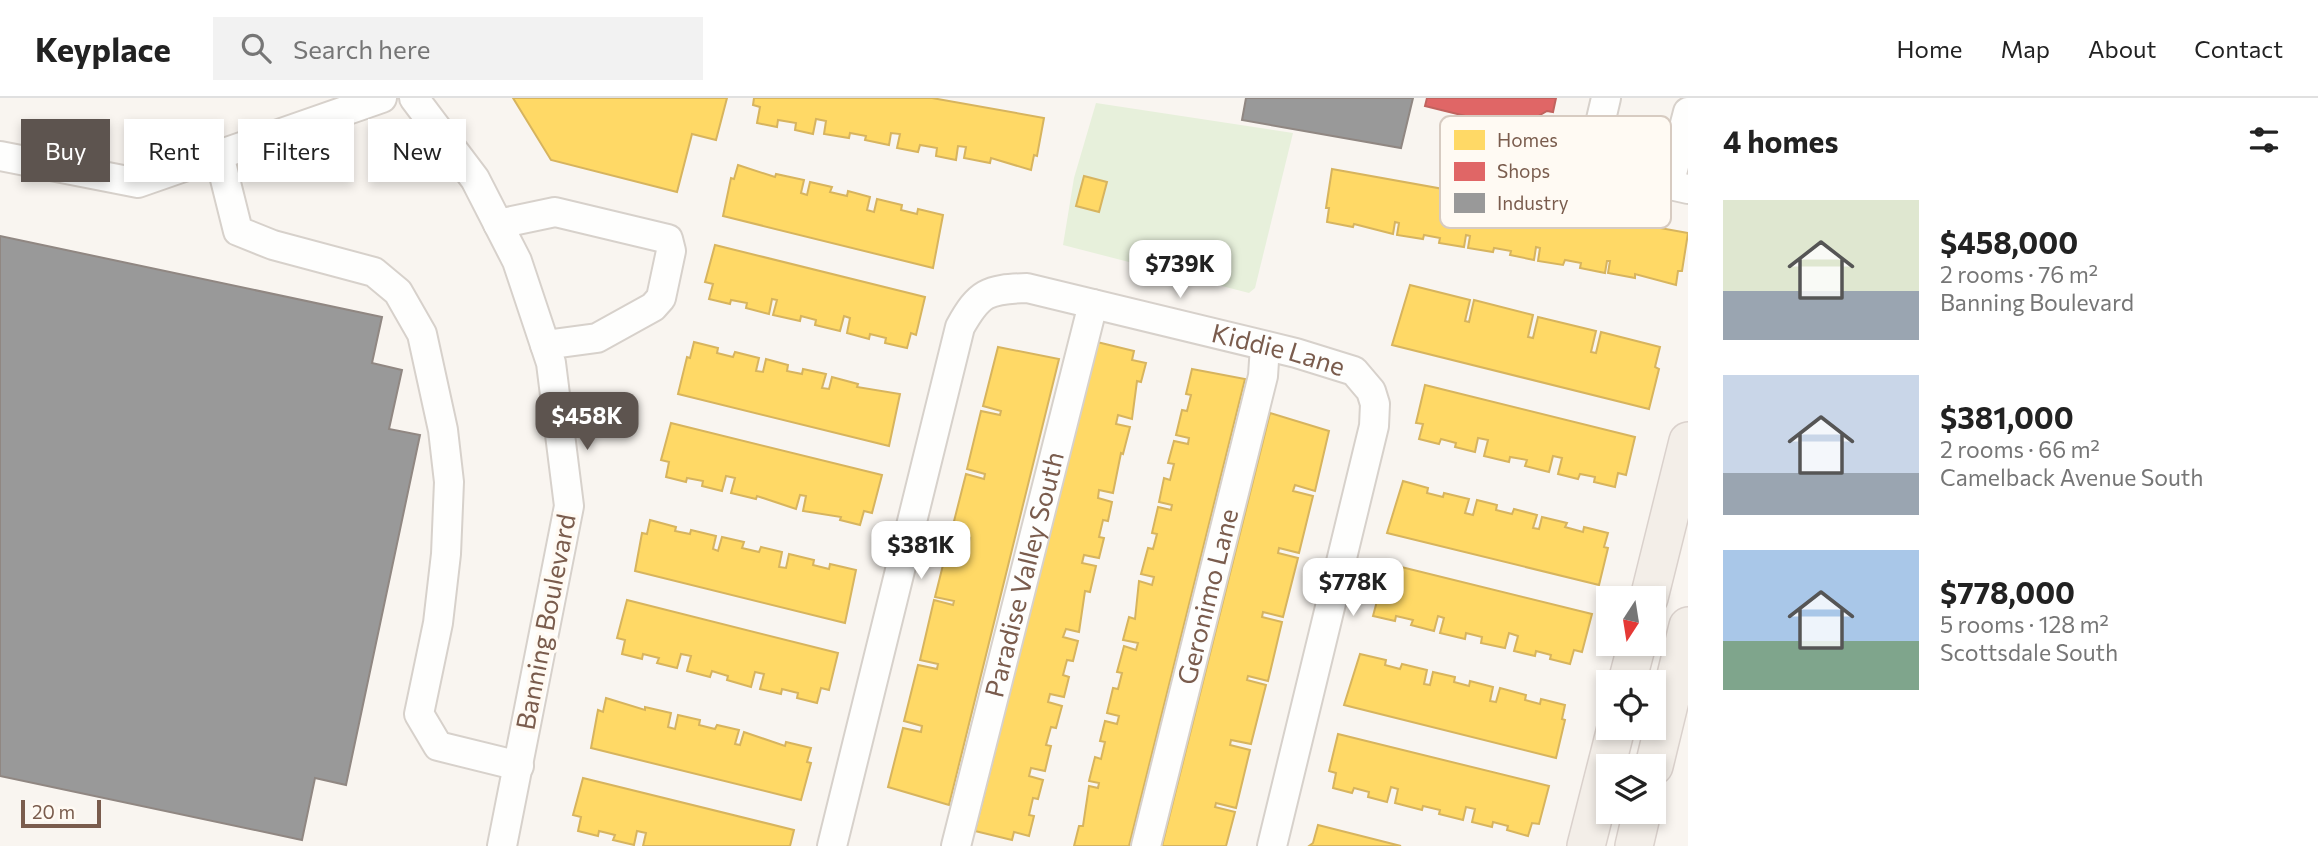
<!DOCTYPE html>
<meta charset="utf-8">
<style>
:root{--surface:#fff;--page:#f2f2f2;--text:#222;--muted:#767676;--line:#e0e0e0;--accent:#5d544f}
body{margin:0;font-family:Commissioner,sans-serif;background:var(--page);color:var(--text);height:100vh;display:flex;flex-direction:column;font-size:26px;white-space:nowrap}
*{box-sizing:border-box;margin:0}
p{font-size:23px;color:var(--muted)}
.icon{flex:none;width:38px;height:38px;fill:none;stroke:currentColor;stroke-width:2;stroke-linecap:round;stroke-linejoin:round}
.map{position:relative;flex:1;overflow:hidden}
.sheet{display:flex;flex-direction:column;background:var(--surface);width:630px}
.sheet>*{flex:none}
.top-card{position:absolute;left:21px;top:21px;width:665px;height:63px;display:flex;gap:14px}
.needle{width:46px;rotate:192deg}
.tools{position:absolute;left:1596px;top:488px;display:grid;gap:14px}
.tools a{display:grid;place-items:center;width:70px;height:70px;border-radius:0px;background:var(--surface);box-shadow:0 4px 10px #0003;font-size:35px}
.scale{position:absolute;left:21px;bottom:18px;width:80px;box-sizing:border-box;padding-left:7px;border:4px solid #7a5c4d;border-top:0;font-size:19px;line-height:24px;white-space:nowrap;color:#7a5c4d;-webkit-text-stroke:5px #fffaf3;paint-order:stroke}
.price{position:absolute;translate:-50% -60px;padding:0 16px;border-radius:14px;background:#fff;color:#222;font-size:23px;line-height:46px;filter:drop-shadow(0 2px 4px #0008)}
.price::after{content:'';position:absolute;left:50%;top:42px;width:21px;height:16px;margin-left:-10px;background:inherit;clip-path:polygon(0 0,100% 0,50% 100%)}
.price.on{background:var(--accent);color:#fff}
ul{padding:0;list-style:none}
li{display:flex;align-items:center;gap:21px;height:175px;padding:0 35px}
li span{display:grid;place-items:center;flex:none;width:196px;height:140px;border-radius:0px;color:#555}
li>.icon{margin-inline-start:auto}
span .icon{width:84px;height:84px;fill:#fffc;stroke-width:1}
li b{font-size:30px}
h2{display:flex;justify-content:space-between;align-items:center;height:84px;padding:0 35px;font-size:30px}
.chip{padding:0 24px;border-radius:0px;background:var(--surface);box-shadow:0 4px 10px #0003;font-size:24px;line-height:63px}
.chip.on{background:var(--accent);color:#fff}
header{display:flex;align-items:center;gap:42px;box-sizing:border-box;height:98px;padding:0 35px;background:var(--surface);border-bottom:2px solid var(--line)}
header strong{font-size:33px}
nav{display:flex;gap:38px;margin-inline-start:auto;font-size:24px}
.search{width:490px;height:63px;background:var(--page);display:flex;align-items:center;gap:18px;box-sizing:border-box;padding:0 24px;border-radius:0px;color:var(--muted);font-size:26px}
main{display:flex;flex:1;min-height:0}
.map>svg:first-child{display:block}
</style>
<header>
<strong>Keyplace</strong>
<div class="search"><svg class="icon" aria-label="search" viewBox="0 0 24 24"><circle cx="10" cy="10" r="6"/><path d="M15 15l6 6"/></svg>Search here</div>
<nav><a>Home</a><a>Map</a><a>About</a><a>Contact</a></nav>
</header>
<main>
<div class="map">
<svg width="1688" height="748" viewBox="0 0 1688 748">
<rect width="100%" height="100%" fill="#f9f5f0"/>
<!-- green -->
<polygon fill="#e7f0db" points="1096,5 1293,35 1255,190 1249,195 1063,147 1074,80"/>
<!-- homes -->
<g fill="#ffd966" stroke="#d7b45e" stroke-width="2">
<polygon points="513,0 727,0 716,42 692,36 677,94 551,62"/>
<polygon points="754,0 932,0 1044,20 1037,58 1034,57 1031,72 991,60 990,65 964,60 966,49 958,48 956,62 936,58 937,50 920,47 918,54 897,50 900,36 891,35 889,47 865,42 866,38 850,35 849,40 824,36 826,23 816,21 813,36 795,32 796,25 778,22 777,29 757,25 760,9 753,7"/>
<polygon points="738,67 775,79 776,76 804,82 801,95 807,97 810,84 832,89 830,94 847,98 848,93 870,99 867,112 874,114 877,101 902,107 901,112 917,116 918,111 943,117 933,170 723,118 731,80 734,81"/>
<polygon points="1332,71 1688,135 1682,173 1678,173 1676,187 1635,176 1635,180 1608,175 1610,163 1607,163 1605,175 1580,170 1581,165 1565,162 1563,167 1538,163 1540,150 1536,149 1534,162 1510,157 1511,153 1494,150 1493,154 1468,150 1470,138 1466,137 1464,149 1439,145 1440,140 1424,137 1423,141 1397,137 1399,125 1395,124 1393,136 1354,126 1353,129 1327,124 1329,110 1326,110"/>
<polygon points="1084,78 1107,84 1099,114 1076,108"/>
<polygon points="715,147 925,199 916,237 911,235 907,250 885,245 886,240 870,236 869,241 847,235 850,220 844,218 840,233 815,227 816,222 801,218 800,223 773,217 777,202 772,201 769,216 746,210 747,205 731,202 730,206 709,201 713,186 705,184"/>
<polygon points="1410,187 1470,202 1465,223 1469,224 1474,202 1533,217 1528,239 1533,240 1538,219 1596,233 1591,254 1596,255 1601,234 1660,249 1655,269 1659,271 1649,311 1392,247"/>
<polygon points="694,244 718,250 717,255 733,259 735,254 759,260 756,273 763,274 766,261 788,267 787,273 802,276 803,271 826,276 822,290 829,291 832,279 858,286 857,289 900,296 889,348 678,296 687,259 690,260"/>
<polygon points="1097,244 1134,253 1132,262 1146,265 1141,284 1137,283 1132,321 1118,317 1116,326 1130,329 1123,356 1121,355 1113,395 1099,392 1098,400 1112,404 1108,423 1103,422 1099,439 1104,440 1099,460 1084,457 1082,465 1096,468 1090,494 1085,493 1079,534 1066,531 1063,539 1078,543 1073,563 1067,562 1063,577 1069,579 1064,599 1050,596 1048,604 1062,608 1056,630 1051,629 1046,647 1051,648 1045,673 1031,670 1029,678 1043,682 1038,701 1033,700 1029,717 1034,718 1029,738 1014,734 1012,742 975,733"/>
<polygon points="998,249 1059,261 949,707 888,689 903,630 921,634 922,628 904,623 918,567 937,571 938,566 920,562 934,502 953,507 954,503 935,499 950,439 969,444 970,440 951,435 966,376 984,381 985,376 967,371 981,313 1000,317 1001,313 983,308"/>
<polygon points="1192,271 1245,281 1129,748 1074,748 1079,728 1083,728 1089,688 1098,690 1099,685 1089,683 1095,659 1101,661 1105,644 1100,643 1105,623 1117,626 1119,618 1107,615 1113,590 1118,591 1122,575 1117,574 1124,548 1136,552 1138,545 1123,542 1129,519 1135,521 1139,483 1152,487 1154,479 1141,476 1148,450 1153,451 1157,436 1152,435 1158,409 1171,412 1172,407 1159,404 1164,380 1170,382 1174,366 1168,365 1174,343 1188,346 1189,340 1176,337 1182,312 1187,313 1191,297 1186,296"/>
<polygon points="1425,287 1635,339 1626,377 1618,375 1615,389 1594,384 1595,379 1580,376 1578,381 1558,376 1562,360 1553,358 1549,374 1525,368 1527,362 1510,359 1509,364 1484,358 1488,342 1478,340 1475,354 1455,349 1456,345 1441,341 1439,346 1419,341 1423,326 1416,325"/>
<polygon points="1270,315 1329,333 1315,393 1295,387 1293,393 1313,398 1299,455 1279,450 1278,455 1298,460 1283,519 1263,514 1262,519 1282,524 1268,583 1248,578 1247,582 1266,587 1251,646 1231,642 1230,647 1250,652 1236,710 1216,705 1215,709 1235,714 1226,748 1162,748"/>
<polygon points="671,325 882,377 872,415 864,413 860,427 840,422 841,419 803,413 806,398 800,397 796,411 757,398 756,401 731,395 735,380 726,378 722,393 702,388 703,383 687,380 686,384 666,379 669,364 661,362"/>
<polygon points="1403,383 1428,390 1427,395 1443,399 1444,395 1469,401 1465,415 1473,417 1477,402 1497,407 1496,412 1512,416 1514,411 1537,417 1533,430 1539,431 1542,419 1567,425 1565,429 1583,434 1584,429 1608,435 1604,449 1608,450 1599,487 1387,435"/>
<polygon points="650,422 676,429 675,433 690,436 691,432 716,438 713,451 718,453 722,439 744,444 742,450 759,454 761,449 782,454 779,469 786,470 789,456 814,462 813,467 829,471 830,466 856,472 845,525 635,473 642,435 647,436"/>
<polygon points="1381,464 1592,516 1582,554 1574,552 1570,566 1550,561 1551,557 1536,553 1535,558 1514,553 1518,538 1509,535 1505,550 1481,545 1482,539 1466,535 1465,541 1440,535 1444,520 1438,518 1434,533 1411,527 1413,522 1396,518 1395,523 1373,518 1377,503 1371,502"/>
<polygon points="627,502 838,555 829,592 821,590 817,605 797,600 798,595 782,591 781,596 760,591 764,576 755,574 751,589 727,582 728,578 712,573 710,579 687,573 691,558 681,556 677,570 657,565 659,560 643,556 642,561 622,556 625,542 617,540"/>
<polygon points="1360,556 1386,562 1385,567 1400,571 1402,566 1427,572 1424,586 1430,587 1433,574 1455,579 1454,584 1469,588 1470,583 1493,589 1490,603 1496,604 1500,590 1526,597 1525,602 1540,606 1541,601 1565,607 1562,621 1565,622 1556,660 1344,607"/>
<polygon points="606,600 645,612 645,609 671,615 668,629 675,631 678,617 700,622 699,627 715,631 717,627 739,632 735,646 740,647 744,634 785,648 786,644 811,650 807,664 811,665 801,702 591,650 598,612 603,614"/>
<polygon points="1338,636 1549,688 1539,726 1532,725 1528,738 1507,732 1508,728 1493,724 1492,729 1472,724 1475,711 1466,709 1463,722 1439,716 1440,712 1423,708 1422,712 1395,705 1398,691 1391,689 1387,704 1368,699 1369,694 1354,690 1352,695 1333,690 1336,675 1329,673"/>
<polygon points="583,680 794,732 790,748 643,748 646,735 637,733 634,747 613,742 615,737 599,733 598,738 578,733 581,719 573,717"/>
<polygon points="1318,727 1401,748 1309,748 1313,745"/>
</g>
<!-- shops -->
<polygon fill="#e06666" stroke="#c1635e" stroke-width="2" points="1427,0 1556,0 1553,14 1547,13 1523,27 1522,32 1425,8"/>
<!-- industry -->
<g fill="#999" stroke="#908782" stroke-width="2">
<polygon points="1246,0 1413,0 1401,50 1242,22"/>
<polygon points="0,138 382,219 372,265 402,272 389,331 420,337 346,687 315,680 302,742 0,678"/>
</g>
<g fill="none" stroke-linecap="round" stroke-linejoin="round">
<!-- minor casing -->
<g stroke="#d7d1cb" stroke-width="32">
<g id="minor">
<polyline points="414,0 475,81 517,163 551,265 569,408 502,748"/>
<polyline points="1606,0 1594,51 1599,71 1688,91"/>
<polyline points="219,57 238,133 273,147 374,174 398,194 422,236 443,332 449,384 446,456 438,525 419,616 438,648 519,668"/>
<polyline points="0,58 138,85 382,0"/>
<polyline points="1669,87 1688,14"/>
<polyline points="498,126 555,114 668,141 671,153 661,200 653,209 597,240 545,247"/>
<path id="s1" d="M832 748 960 229C979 195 987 191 1027 190L1296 255 1354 273 1371 293 1375 306 1374 328 1272 748"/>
<path id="s2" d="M956 748 1093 206"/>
<path id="s3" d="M1146 748 1263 278 1265 248"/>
</g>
</g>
<!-- major casing -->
<g stroke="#dad1cc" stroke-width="40">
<g id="major">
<polyline points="1649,500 1688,343"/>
<polyline points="1627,584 1637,546"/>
<polyline points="1654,668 1688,528"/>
<polyline points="1586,748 1616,630"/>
<polyline points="1634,748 1642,714"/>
</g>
</g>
<!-- minor -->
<use href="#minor" stroke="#fefefd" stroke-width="28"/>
<!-- major -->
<use href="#major" stroke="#f3eee8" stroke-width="37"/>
</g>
<g text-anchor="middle" stroke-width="7" stroke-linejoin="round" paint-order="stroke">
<!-- street labels -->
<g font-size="26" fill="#7a5c4d" stroke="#fffaf3">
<text dy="9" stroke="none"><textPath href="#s1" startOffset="877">Kiddie Lane</textPath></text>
<text dy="9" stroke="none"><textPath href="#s2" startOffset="280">Paradise Valley South</textPath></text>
<text dy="9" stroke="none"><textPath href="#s3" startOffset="257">Geronimo Lane</textPath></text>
<text transform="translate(546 524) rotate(-79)" y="9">Banning Boulevard</text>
</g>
</g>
<!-- legend -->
<rect x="1440" y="18" width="231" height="112" rx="10" fill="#fffaf3" stroke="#d7cbc1" stroke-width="2"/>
<rect x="1454" y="32" width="31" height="20" fill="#ffd966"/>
<rect x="1454" y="64" width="31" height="19" fill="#e06666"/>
<rect x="1454" y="95" width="31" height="20" fill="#999"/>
<g font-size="19" fill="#7a5c4d">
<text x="1497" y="49">Homes</text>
<text x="1497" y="80">Shops</text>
<text x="1497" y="112">Industry</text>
</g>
</svg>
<div class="tools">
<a><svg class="needle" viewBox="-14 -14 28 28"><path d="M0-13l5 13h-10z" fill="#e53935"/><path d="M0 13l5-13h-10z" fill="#767676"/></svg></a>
<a><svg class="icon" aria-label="locate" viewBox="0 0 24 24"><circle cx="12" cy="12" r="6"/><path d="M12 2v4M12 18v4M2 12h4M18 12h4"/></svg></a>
<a><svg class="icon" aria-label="layers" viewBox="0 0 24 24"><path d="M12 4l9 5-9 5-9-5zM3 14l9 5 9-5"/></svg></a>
</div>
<div class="scale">20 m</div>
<b class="price" style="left:1180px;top:202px">$739K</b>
<b class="price on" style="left:587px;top:354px">$458K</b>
<b class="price" style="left:921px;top:483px">$381K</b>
<b class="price" style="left:1353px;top:520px">$778K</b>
<div class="top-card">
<a class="chip on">Buy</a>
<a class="chip">Rent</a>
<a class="chip">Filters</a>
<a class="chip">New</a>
</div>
</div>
<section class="sheet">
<h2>4 homes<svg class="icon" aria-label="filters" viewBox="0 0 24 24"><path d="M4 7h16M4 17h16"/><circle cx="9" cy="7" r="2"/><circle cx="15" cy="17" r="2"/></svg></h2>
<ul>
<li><span style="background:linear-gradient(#dfe7d0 65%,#9aa5b1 0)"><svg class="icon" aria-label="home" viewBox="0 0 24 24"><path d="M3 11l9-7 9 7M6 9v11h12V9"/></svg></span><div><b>$458,000</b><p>2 rooms · 76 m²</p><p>Banning Boulevard</p></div></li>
<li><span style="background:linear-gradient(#c9d6e8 70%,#9aa5b1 0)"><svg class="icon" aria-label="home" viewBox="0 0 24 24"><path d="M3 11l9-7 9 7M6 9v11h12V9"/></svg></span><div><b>$381,000</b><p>2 rooms · 66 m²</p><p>Camelback Avenue South</p></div></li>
<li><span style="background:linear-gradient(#a9c7e8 65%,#7fa58c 0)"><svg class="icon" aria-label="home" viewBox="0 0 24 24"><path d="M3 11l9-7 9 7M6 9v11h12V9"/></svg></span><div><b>$778,000</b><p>5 rooms · 128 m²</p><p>Scottsdale South</p></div></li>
</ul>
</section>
</main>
